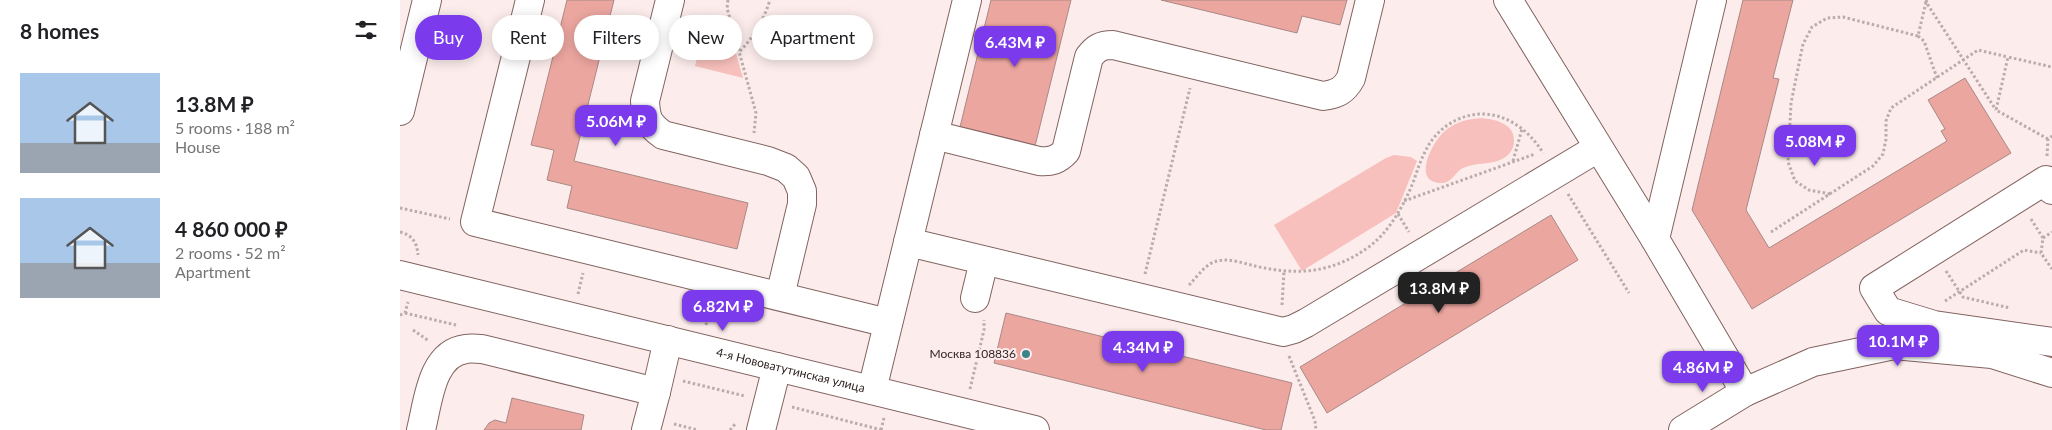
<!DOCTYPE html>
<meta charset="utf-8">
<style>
:root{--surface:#fff;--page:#f6f6f6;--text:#202124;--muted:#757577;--accent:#7c3aed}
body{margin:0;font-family:Lato,sans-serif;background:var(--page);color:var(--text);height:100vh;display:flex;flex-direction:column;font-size:19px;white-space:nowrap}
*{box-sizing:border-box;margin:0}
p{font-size:16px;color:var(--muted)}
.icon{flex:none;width:28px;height:28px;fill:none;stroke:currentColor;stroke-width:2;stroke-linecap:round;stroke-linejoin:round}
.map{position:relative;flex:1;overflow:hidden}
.side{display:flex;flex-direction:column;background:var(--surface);width:400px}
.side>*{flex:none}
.guide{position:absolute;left:15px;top:15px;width:475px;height:45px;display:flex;gap:10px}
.price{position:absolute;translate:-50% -42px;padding:0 11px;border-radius:10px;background:var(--accent);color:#fff;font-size:16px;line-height:32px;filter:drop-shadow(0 1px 2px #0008)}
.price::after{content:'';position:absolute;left:50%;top:30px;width:15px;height:11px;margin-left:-8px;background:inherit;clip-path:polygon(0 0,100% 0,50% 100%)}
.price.selected{background:#222;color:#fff}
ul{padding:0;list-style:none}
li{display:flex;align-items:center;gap:15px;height:125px;padding:0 20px}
li span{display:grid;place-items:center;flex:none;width:140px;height:100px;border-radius:0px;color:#555}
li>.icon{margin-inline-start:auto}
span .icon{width:60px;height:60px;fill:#fffc;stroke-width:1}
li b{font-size:21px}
h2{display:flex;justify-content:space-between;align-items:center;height:60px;padding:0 20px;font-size:21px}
.pill{padding:0 18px;border-radius:22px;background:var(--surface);box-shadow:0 2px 12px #0003;font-size:18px;line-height:45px}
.pill.selected{background:var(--accent);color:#fff}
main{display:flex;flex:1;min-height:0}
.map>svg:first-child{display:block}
</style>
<main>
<section class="side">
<h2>8 homes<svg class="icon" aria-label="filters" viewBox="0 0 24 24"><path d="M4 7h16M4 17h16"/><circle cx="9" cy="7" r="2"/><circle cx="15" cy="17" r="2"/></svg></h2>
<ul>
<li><span style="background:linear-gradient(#a9c7e8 70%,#9aa5b1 0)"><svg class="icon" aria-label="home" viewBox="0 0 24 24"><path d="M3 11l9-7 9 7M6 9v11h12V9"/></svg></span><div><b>13.8M ₽</b><p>5 rooms · 188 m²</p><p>House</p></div></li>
<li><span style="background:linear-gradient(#a9c7e8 65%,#9aa5b1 0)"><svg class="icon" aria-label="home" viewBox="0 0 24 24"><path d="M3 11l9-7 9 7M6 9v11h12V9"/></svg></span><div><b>4 860 000 ₽</b><p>2 rooms · 52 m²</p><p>Apartment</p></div></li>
</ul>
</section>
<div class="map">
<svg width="1652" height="430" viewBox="0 0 1652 430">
<rect width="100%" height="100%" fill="#fcedec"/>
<!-- green -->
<g fill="#f8c0bc">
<polygon points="305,26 330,32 343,78 295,66"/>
<path d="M1082 118C1090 119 1097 120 1104 124 1118 131 1117 151 1104 158 1093 165 1075 162 1063 168 1055 172 1052 183 1042 183 1010 183 1033 140 1046 130 1057 121 1069 119 1082 118Z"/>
<polygon points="994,155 1011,157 1017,161 996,213 902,271 874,225 986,158"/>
</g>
<!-- building -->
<g fill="#eca6a0" stroke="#a98885">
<polygon points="167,0 214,0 174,161 348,203 337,249 167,208 172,186 147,180 154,150 131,145"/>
<polygon points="591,0 671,0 635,146 560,127"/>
<polygon points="761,0 947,0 940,25 902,16 897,33"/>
<polygon points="1343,0 1393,0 1373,78 1379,79 1346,210 1369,248 1547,141 1541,131 1545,129 1528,100 1565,78 1611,153 1352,309 1292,210"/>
<polygon points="1151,215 1178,260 927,413 900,367"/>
<polygon points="606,313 892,383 881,430 866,430 594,363"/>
<polygon points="112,398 184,415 181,430 84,430 89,423 95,420 106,423"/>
</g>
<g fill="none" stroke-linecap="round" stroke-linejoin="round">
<!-- minor casing -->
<g stroke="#826360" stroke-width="30">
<g id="minor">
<polyline points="130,0 75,222 488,323"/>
<path d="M270 0 245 101C246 119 248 124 263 135L368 161 386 168 396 177 402 191V204L380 296"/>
<polyline points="1108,0 1255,239 1345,392"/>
<polyline points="0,111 27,0"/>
<path d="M534 135 639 161C651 162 658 160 666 151L689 57C696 48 701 45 713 45L923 96C937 94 944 91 951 78L970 0"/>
<polyline points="1652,190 1646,180 1474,288 1488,311 1534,325 1652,342"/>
<polyline points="1255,239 1312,0"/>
<polyline points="508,242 883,332 894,329 906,323 1198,148"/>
<path id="s1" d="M0 275 635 430"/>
<polyline points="575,298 584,261"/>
<polyline points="472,390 567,0"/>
<polyline points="256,392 268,340"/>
<path d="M21 430C28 403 31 353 66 349 72 348 77 349 82 349L256 392 246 430"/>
<polyline points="361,430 377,367"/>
<polyline points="1283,430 1345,392 1413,362 1494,345 1592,354 1652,373"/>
</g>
</g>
<!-- path -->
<g stroke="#baacab" stroke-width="3" stroke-dasharray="2.5 2.5" stroke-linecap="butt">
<polyline points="328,0 327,8 356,113 354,133"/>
<polyline points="1527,0 1526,2 1596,110"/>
<polyline points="290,22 331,22"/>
<polyline points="1518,36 1524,41 1537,78"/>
<path d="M340 51C354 37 364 19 370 0"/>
<polyline points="1648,139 1596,110 1608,57 1652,67"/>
<polyline points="1647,156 1648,139 1652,136"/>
<polyline points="1113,161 1122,129"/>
<polyline points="1168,194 1229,293"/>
<polyline points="1430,194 1409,190 1395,181 1388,162 1391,103 1403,44 1412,27 1427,18 1443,17 1518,36 1526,2"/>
<polyline points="1004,201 1135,154"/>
<polyline points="0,208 50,219"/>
<polyline points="998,214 1009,232"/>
<polyline points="1631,219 1643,238 1641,253 1652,269"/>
<path d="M0 232C12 235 17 242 18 255"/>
<polyline points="1371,232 1473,166 1483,154 1486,139 1486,121 1491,108 1578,50 1608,57"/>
<polyline points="1643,238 1652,232"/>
<polyline points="1546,271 1563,297 1610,308"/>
<polyline points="745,274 790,88"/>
<path d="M789 285C797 277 804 266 814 262 827 257 842 263 855 266 898 276 934 273 970 246 987 233 999 213 1008 194 1015 180 1018 165 1025 152 1037 125 1068 108 1097 116 1116 121 1133 136 1143 153"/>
<polyline points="178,294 183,273"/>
<polyline points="1545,301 1624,250 1641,253"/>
<polyline points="882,305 884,271"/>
<polyline points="5,313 56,325"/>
<polyline points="0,315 5,313 8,302"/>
<polyline points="306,325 311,304"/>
<polyline points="13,330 29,341"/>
<polyline points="889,356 915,421 916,430"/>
<polyline points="283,381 345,396"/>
<polyline points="570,389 584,330 584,320"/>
<polyline points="392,407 482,430"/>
<polyline points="274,424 298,430"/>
<polyline points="330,430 336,423"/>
<polyline points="481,430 484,418"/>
</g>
<!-- minor -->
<use href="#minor" stroke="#fff" stroke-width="28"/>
</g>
<!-- markers -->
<circle fill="#3c848b" stroke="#fcedec" stroke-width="2" cx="626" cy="354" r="5"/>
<g text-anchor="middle" stroke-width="4" stroke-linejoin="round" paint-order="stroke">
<!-- poi labels -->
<g font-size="12" fill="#312423" stroke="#fcedec" text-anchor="end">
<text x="616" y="358">Москва 108836</text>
</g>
<!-- street labels -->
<g font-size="12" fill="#312423" stroke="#fcedec">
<text dy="4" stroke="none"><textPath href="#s1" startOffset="402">4-я Нововатутинская улица</textPath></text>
</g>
</g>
</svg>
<b class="price" style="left:615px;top:68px">6.43M ₽</b>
<b class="price" style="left:216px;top:147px">5.06M ₽</b>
<b class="price" style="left:1415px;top:167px">5.08M ₽</b>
<b class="price selected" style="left:1039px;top:314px">13.8M ₽</b>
<b class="price" style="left:323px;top:332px">6.82M ₽</b>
<b class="price" style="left:1498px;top:367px">10.1M ₽</b>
<b class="price" style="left:743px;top:373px">4.34M ₽</b>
<b class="price" style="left:1303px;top:393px">4.86M ₽</b>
<div class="guide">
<a class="pill selected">Buy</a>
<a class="pill">Rent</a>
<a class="pill">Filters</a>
<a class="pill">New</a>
<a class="pill">Apartment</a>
</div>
</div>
</main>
